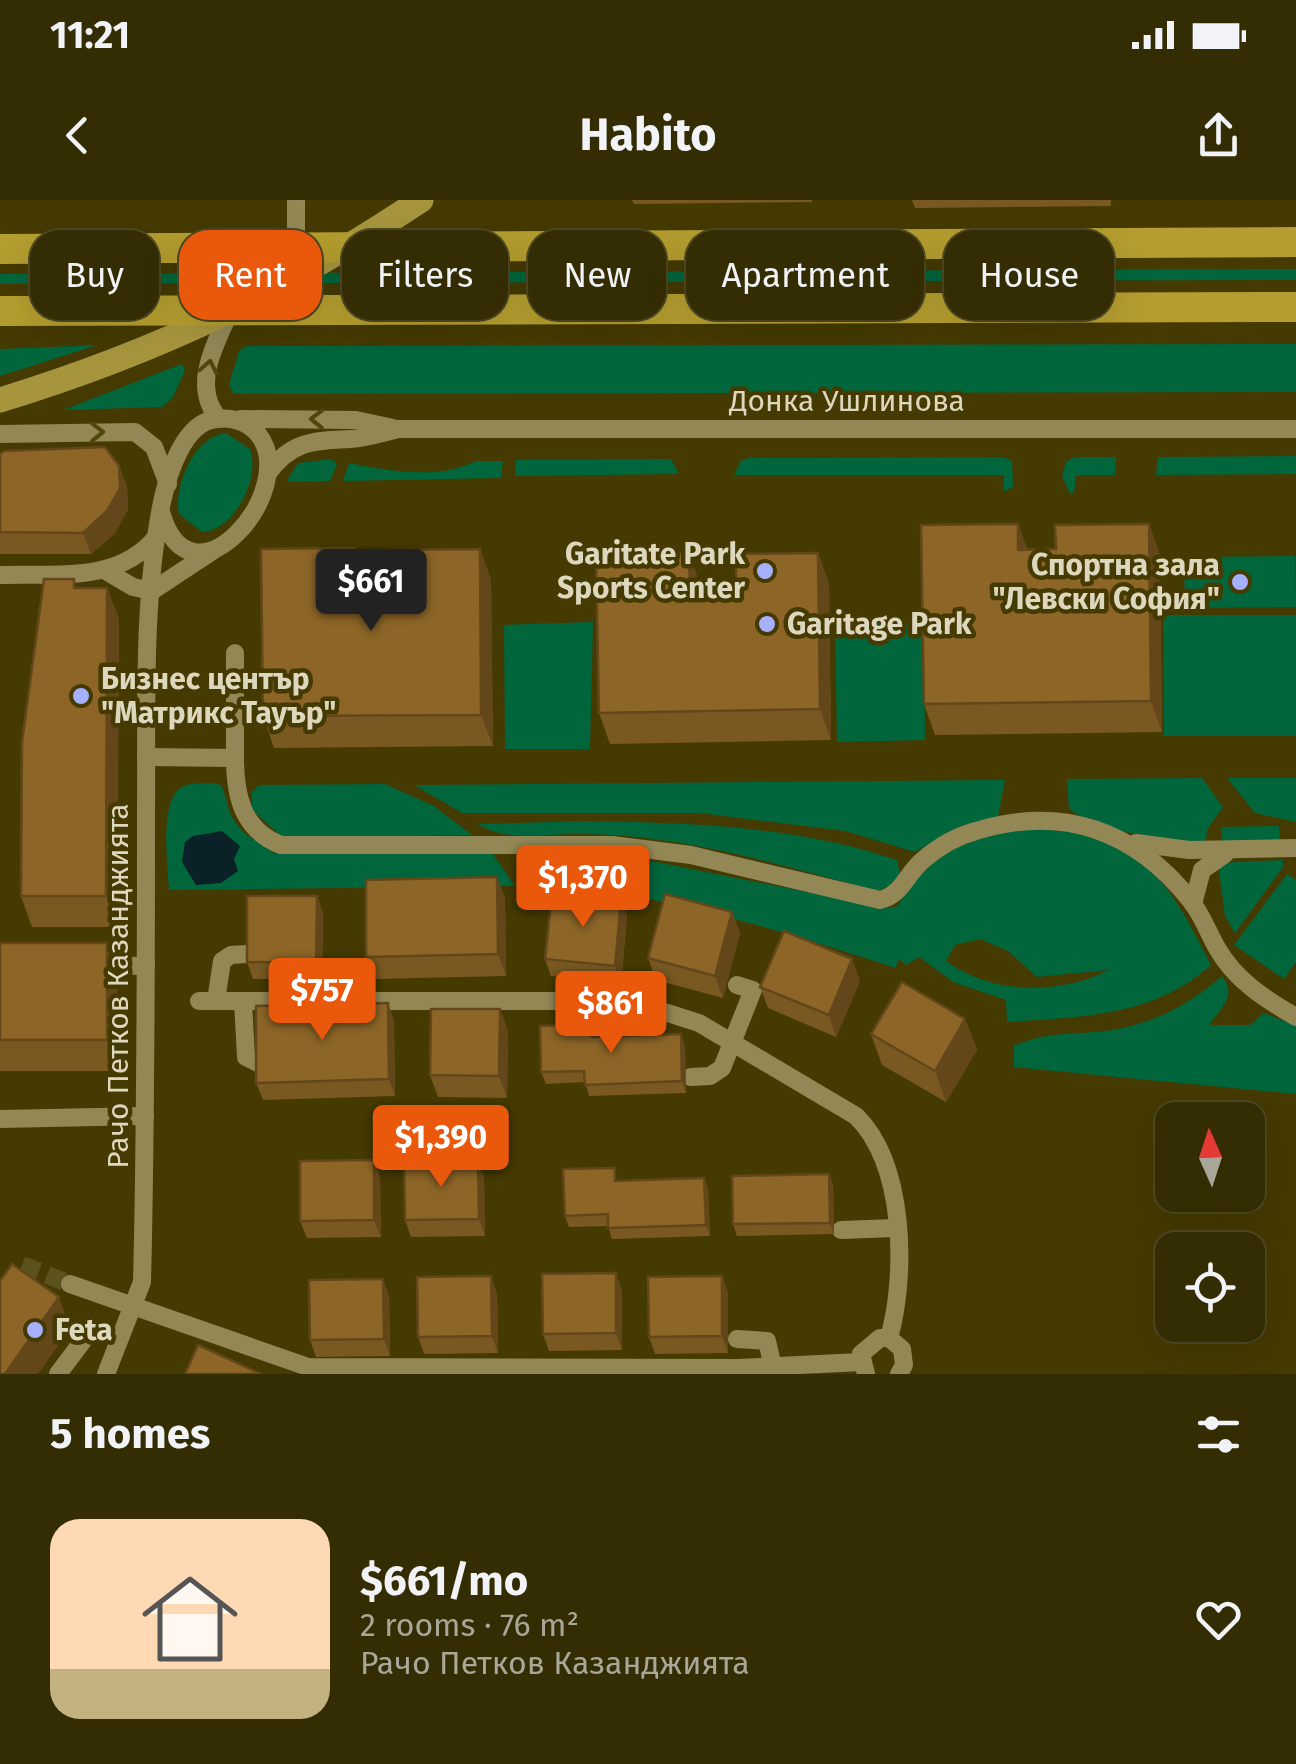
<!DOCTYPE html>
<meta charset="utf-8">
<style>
:root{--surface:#342c02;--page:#3f3811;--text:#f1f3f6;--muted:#a9a799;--line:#4e4824;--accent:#ea580c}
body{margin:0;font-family:"Fira Sans",sans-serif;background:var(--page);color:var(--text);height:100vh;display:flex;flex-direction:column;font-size:38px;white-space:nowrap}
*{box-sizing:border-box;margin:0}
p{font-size:32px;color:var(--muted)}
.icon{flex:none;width:55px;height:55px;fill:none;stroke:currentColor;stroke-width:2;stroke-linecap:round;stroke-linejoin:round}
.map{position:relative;height:1174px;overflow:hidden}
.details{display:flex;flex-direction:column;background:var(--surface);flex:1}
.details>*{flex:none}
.guide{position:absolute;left:30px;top:30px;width:1238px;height:90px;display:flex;gap:20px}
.needle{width:65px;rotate:357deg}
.tools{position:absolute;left:1155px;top:902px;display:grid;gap:20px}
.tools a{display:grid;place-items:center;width:110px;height:110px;border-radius:20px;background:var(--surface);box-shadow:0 10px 40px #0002,0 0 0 2px var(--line);font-size:50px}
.price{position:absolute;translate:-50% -85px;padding:0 22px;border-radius:10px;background:var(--accent);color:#fff;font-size:32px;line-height:65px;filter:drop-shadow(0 2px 5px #0008)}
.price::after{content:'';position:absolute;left:50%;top:60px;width:30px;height:22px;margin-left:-15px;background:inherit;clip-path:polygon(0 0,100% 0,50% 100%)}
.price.selected{background:#222;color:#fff}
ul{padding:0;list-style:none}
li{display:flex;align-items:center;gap:30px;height:250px;padding:0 50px}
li+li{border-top:2px solid var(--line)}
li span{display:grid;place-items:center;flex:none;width:280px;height:200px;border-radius:30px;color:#555}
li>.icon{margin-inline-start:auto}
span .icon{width:120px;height:120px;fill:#fffc;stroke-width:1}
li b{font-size:42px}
h2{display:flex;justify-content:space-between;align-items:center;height:120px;padding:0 50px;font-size:42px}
.pill{padding:0 35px;border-radius:30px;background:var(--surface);box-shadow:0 10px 40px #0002,0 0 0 2px var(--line);font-size:35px;line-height:90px}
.pill.selected{background:var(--accent);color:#fff}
.status{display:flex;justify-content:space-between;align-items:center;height:70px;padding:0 50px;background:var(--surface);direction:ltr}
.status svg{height:28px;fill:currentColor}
header{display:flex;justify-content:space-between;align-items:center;height:130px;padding:0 50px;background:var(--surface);font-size:45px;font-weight:700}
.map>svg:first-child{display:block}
</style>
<div class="status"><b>11:21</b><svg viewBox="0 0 49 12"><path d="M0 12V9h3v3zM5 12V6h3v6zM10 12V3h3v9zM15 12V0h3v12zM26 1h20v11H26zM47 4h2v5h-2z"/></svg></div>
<header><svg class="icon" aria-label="back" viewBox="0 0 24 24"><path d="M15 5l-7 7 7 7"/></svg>Habito<svg class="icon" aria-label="share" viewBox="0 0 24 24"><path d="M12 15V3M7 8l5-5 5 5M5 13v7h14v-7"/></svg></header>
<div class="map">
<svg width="1296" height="1174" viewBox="0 0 1296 1174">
<rect width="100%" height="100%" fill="#453a02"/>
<!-- green -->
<g fill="#02663c" fill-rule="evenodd">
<polygon points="1296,69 1296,80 0,84 0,74"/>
<polygon points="1296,144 1296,192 244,194 233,193 229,185 239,151 247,146"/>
<polygon points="98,145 0,176 0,149"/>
<polygon points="182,164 185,171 173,197 162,207 63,210"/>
<path d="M226 233 250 249C261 278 234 331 202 332L179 314C173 286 195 235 226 233Z"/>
<polygon points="1296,256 1296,274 1156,275 1158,257"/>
<polygon points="1001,257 1012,260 1013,287 1004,292 1004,275 734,275 741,261 748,258"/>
<polygon points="1075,257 1116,257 1115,275 1076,275 1074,293 1070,294 1062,276 1066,262"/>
<polygon points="331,259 337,264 330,281 286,282 298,263"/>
<polygon points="671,259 679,274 515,276 516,260"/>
<path d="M476 261H503L501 278 343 281 349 263C389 271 438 280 476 261Z"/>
<polygon points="1295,356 1296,407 1185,408 1184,357"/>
<polygon points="1163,415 1296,415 1296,536 1164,536"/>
<polygon points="593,422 590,549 505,549 504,425"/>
<polygon points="835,422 924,423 925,540 837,542"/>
<path d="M1202 578 1223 607 1208 628 1205 643C1172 640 1091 632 1069 608L1067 579Z"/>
<polygon points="1227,578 1296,578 1296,622 1255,613"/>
<polygon points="1005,580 998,617 961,626 915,652 845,631 699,613 462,613 414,585"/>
<path d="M215 583 222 586 231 616 243 632 276 654H493L515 686 169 690C168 667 158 596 184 586 193 582 206 584 215 583Z"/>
<polygon points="385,584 434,606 472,635 283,638 252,610 252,591 260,585"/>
<path d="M589 621C693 623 798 626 897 660L900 673 894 684 878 691C779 665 679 633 575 634 542 634 506 642 478 624Z"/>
<polygon points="1279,626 1280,643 1222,645 1221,627"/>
<path d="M1019 629C1134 629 1162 667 1211 765 1154 817 1080 817 1007 822L1006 800 953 782 919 757 907 765 898 759 896 768C777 730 664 692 538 686L517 653 631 657 887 708 898 706C919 654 969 640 1019 629ZM980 739 1008 751 1037 777 1109 770C1058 795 993 795 946 761L955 745Z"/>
<polygon points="1283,660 1283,667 1235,733 1225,716 1218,663"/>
<polygon points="1287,674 1296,680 1296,762 1284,779 1234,745"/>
<path d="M1222 776C1238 796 1221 808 1209 825H1250L1264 813 1296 826V894L1014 867V846C1042 833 1067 834 1097 832 1147 827 1185 808 1222 776Z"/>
</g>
<!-- water -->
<polygon fill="#092127" points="222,631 240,646 234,659 238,671 221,683 196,685 182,662 185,642 193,636"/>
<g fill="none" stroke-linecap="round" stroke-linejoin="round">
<!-- minor-tunnel -->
<polyline stroke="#5c521e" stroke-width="18" stroke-dasharray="18 9" stroke-linecap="butt" points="22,1065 70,1084"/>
<!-- minor -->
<g stroke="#938855" stroke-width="18">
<polyline points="296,47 296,0"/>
<path d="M219 219C192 188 213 148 228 116"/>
<polyline points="240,219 356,220 393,228"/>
<polyline points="0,234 135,232 154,247 168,284"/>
<path d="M268 273C292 240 314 241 351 239 367 238 383 233 398 229H1296"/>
<polyline points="106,371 133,387 152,391"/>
<path d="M0 375C55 373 119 384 157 336"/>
<polyline points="152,391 214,350"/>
<polyline points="146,557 235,558 235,453"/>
<path d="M235 558C235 595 242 630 281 645H612L691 655 880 700C902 695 906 674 923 660 937 648 957 636 976 631 1063 604 1136 631 1191 701 1202 715 1208 732 1217 748 1235 780 1265 799 1296 817"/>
<polyline points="1136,643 1189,650 1296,648"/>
<polyline points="1193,704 1202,670 1225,654"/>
<polyline points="91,765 146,766"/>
<path d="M199 801H589L649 807 699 823 856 916C905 964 907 1074 889 1138"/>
<polyline points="216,801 222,761 231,755 247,754"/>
<polyline points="243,801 246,857 258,863"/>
<polyline points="691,877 710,876 722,868 753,790 737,785"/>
<polyline points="0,919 145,916"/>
<polyline points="841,1030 895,1028"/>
<polyline points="70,1084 308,1167 739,1168 861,1162"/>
<polyline points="737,1139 767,1141 773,1167"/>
<polyline points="58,1174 91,1130"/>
<path d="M106 1174 142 1082C146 926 146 769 146 612 147 510 142 402 162 302 168 274 184 221 217 219 232 217 248 222 258 234 302 288 191 418 161 312"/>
<polyline points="866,1174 861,1154 880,1138 889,1138 902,1149 904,1165 899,1174"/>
</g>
<!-- major -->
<path stroke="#a7953e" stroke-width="25" d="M0 200C157 152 285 91 421 0"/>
<!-- highway -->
<g stroke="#b59e2f" stroke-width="30">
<polyline points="0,49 1296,42"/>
<polyline points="0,111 1296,107"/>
</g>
</g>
<!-- wall -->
<g fill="#795822">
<polygon points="632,0 812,0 812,2 634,4"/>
<polygon points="912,0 1111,0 1111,6 915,8"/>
<polygon points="0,254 119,266 127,287 128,309 115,333 91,354 0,354"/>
<polygon points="1149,324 1160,355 1162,532 935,535 924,504 1028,350 1056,349"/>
<polygon points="354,348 364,375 392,374 480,349 491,380 493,546 274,548 263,516"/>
<polygon points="689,353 700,385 700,389 736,388 818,353 829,384 831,540 610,544 599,513"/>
<polygon points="77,388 107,388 119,419 117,727 32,727 21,696"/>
<polygon points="497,677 505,699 506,776 374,779 366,757"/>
<polygon points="317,696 323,713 322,779 253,779 247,762"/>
<polygon points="621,700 627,716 621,783 551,776 545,759"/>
<polygon points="732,712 740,733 723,798 656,780 648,758"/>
<polygon points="0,743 118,774 118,871 0,871"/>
<polygon points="860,781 836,837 768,808 760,787"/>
<polygon points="500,809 508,831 507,898 438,897 430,875"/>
<polygon points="965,819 977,850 946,902 882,865 871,834"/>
<polygon points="394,820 395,896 263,900 256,883"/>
<polygon points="595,835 596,837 685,846 686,893 589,896 585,882 546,884 541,872"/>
<polygon points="829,974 833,985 834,1034 737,1036 733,1024"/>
<polygon points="484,976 485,1036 411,1037 405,1020"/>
<polygon points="380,977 381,1037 307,1038 300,1021"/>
<polygon points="704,978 708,989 710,1036 612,1039 608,1026 569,1027 565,1016 619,981"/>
<polygon points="722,1076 728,1093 728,1153 655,1154 649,1137"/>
<polygon points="622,1090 622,1150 549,1151 543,1134"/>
<polygon points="497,1093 498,1153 424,1154 418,1137"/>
<polygon points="389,1096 390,1156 316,1157 310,1140"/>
</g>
<!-- shaded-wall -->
<g fill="#63471b">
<polygon points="119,266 127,287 128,309 115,333 91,354 83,333"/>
<polygon points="1018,324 1030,355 1018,350"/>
<polygon points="1149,324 1160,355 1162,532 1151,501"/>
<polygon points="354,348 366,379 354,375"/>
<polygon points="480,349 491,380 493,546 481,515"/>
<polygon points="689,353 700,385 701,420 690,389"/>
<polygon points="818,353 829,384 831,540 820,509"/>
<polygon points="107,388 119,419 117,727 106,696"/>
<polygon points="497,677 505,699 506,776 498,754"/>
<polygon points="317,696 323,713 322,779 316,763"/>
<polygon points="621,700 627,716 621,783 615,766"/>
<polygon points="732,712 740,733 723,798 715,776"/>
<polygon points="107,743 118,774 118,871 107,840"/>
<polygon points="852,759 860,781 836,837 829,815"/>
<polygon points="388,803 394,820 395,896 389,879"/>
<polygon points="500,809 508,831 507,898 499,876"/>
<polygon points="965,819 977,850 946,902 935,871"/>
<polygon points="681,834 685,846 686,893 682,881"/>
<polygon points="478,959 484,976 485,1036 479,1019"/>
<polygon points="374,960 380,977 381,1037 374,1020"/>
<polygon points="829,974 833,985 834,1034 830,1023"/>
<polygon points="704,978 708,989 710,1036 706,1025"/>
<polygon points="616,1073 622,1090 622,1150 616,1133"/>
<polygon points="491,1076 497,1093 498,1153 492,1136"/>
<polygon points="722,1076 728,1093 728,1153 722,1136"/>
<polygon points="383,1079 389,1096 390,1156 384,1139"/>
<polygon points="59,1097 70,1129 38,1174 5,1174"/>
</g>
<!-- building -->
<g fill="#8d6627" stroke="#63471b" stroke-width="2.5">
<polygon points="105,247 119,266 120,288 107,311 83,333 0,332 0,254 4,251"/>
<polygon points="1018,324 1018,350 1056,349 1055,325 1149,324 1151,501 924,504 921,325"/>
<polygon points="354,348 354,375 392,374 392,350 480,349 481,515 263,516 261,349"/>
<polygon points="689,353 690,389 736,388 736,354 818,353 820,509 599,513 596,355"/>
<polygon points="44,379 74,379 74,388 107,388 106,696 21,696 22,542"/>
<polygon points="497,677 498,754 366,757 366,680"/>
<polygon points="552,693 621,700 615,766 545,759"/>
<polygon points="665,694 732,712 715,776 648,758"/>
<polygon points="247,696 317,696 316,763 247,762"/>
<polygon points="784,731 852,759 829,815 760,787"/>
<rect x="0" y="743" width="107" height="97"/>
<polygon points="902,782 965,819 935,871 871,834"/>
<polygon points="388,803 389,879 256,883 256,806"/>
<polygon points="431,809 500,809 499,876 430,875"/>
<polygon points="591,824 592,837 681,834 682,881 585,885 584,871 541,872 540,826"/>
<polygon points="478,959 479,1019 405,1020 404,960"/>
<polygon points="374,960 374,1020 300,1021 300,961"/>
<polygon points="615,968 615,981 704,978 706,1025 608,1028 608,1014 565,1016 563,969"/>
<polygon points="829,974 830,1023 733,1024 732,976"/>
<polygon points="12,1064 59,1097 5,1174 0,1174 0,1081"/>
<polygon points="616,1073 616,1133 543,1134 542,1074"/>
<polygon points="491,1076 492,1136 418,1137 417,1077"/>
<polygon points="722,1076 722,1136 649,1137 648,1077"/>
<polygon points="383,1079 384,1139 310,1140 309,1080"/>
<polygon points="198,1145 261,1174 185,1174"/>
</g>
<!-- one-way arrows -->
<defs><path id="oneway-chevron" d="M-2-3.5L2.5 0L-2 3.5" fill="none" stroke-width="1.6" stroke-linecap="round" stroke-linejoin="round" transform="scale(2.5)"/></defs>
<g stroke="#51460e">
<use href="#oneway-chevron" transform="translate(209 167) rotate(-79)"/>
<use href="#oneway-chevron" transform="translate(317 219) rotate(-179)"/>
<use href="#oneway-chevron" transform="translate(97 232) rotate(-1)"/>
</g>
<!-- markers -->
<g fill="#a5b1fc" stroke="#453a02" stroke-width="4">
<circle cx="765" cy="371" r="10"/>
<circle cx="1240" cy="382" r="10"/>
<circle cx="767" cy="424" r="10"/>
<circle cx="81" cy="496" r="10"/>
<circle cx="35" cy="1130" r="10"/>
</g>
<g text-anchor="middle" stroke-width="9" stroke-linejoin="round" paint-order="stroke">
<!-- street labels -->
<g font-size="30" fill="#ddd7bd" stroke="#453a02">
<text x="847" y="211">Донка Ушлинова</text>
<text transform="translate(118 786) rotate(-90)" y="10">Рачо Петков Казанджията</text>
</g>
<!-- poi labels -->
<g font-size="30" font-weight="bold" fill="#ddd7bd" stroke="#453a02" text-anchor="start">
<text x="745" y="364" text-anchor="end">Garitate Park<tspan x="745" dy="34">Sports Center</tspan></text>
<text x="1220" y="375" text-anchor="end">Спортна зала<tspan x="1220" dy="34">"Левски София"</tspan></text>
<text x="787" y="434">Garitage Park</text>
<text x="101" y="489">Бизнес център<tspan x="101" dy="34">"Матрикс Тауър"</tspan></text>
<text x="55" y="1140">Feta</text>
</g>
</g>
</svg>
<div class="tools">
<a><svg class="needle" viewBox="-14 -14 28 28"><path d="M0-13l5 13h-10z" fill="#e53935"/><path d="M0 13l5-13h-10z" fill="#a9a799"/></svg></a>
<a><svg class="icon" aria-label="locate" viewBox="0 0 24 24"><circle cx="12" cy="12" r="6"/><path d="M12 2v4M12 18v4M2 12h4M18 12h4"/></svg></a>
</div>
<b class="price selected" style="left:371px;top:434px">$661</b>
<b class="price" style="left:583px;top:730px">$1,370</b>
<b class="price" style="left:322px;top:843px">$757</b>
<b class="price" style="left:611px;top:856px">$861</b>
<b class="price" style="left:441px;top:990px">$1,390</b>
<div class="guide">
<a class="pill">Buy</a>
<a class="pill selected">Rent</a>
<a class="pill">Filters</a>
<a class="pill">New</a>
<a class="pill">Apartment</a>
<a class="pill">House</a>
</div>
</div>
<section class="details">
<h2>5 homes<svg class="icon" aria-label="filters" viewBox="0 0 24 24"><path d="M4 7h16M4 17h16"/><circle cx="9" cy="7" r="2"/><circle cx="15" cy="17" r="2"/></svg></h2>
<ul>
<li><span style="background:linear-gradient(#ffd9b3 75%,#c2b280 0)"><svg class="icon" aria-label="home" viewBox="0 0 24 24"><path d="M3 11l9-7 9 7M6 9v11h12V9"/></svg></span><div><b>$661/mo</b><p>2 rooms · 76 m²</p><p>Рачо Петков Казанджията</p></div><svg class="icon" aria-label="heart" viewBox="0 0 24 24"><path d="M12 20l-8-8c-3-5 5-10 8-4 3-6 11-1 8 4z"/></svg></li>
</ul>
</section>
